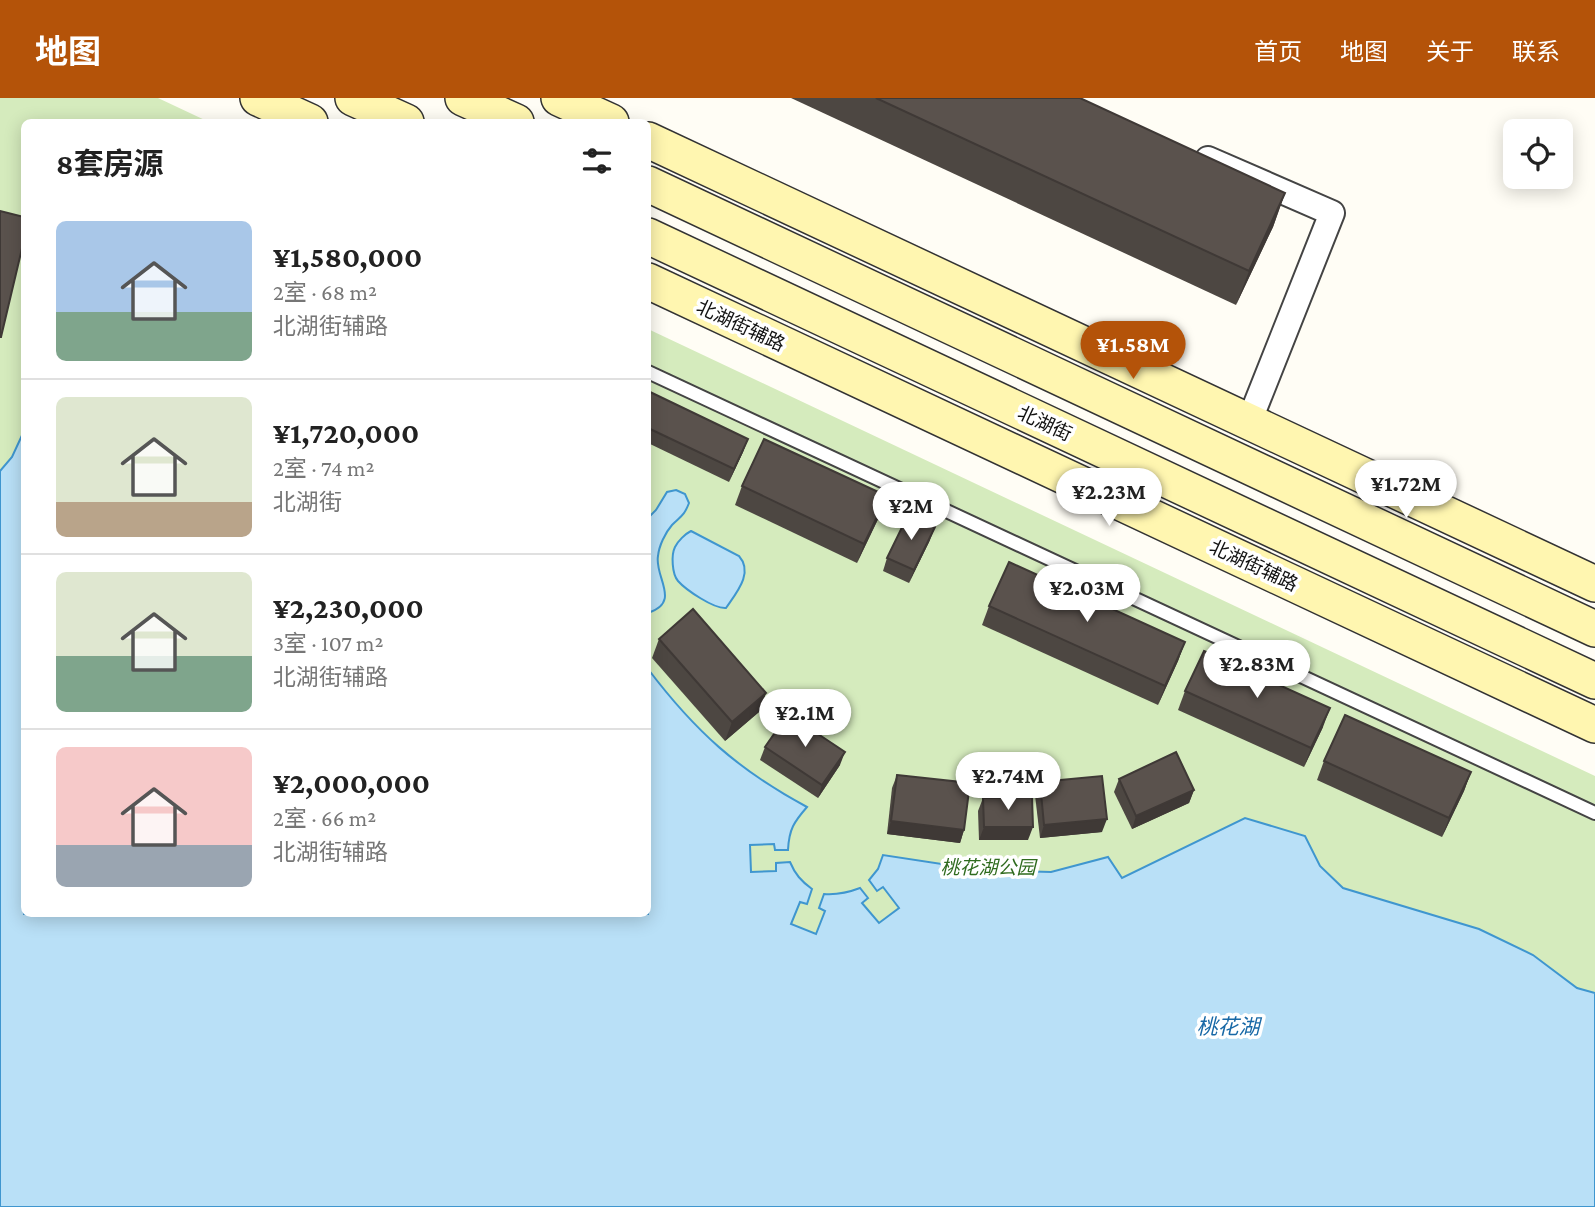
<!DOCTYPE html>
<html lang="zh">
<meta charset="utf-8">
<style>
:root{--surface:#fff;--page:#f6f6f6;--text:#222;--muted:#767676;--line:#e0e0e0;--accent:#b45309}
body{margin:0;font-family:"Crimson Pro","Noto Sans SC",serif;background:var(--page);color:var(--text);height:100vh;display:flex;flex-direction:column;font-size:26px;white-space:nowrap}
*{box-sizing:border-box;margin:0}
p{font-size:23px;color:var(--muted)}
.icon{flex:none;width:38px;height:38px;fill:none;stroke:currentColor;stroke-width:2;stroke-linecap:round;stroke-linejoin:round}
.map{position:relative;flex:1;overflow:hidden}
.panel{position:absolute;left:21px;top:21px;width:630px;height:798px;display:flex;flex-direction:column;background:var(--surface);border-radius:10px;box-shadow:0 4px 18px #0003}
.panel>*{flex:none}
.fabs{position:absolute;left:1503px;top:21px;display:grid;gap:14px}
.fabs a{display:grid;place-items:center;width:70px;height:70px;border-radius:10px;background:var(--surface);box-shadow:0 4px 18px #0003;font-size:35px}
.price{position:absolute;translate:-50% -60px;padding:0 16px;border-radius:24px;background:#fff;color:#222;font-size:23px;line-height:46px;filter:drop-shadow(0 2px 4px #0008)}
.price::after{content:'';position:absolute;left:50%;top:42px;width:21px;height:16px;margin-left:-10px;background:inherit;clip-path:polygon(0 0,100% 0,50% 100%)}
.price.current{background:var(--accent);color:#fff}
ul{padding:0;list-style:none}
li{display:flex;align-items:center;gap:21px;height:175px;padding:0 35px}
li+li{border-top:2px solid var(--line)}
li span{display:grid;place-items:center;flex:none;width:196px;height:140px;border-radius:10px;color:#555}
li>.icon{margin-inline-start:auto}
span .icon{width:84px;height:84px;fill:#fffc;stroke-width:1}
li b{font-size:30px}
h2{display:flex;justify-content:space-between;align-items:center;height:84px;padding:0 35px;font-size:30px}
header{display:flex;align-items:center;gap:42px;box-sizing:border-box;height:98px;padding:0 35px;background:var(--accent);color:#fff}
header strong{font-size:33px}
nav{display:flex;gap:38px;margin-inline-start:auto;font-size:24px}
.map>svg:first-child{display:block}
</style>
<header>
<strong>地图</strong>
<nav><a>首页</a><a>地图</a><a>关于</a><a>联系</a></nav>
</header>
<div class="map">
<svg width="1595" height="1109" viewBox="0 0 1595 1109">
<rect width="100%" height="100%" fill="#fffdf5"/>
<!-- green -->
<polygon fill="#d5ebbd" points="0,0 158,0 209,24 24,24 24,816 648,816 648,231 1595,678 1595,1109 0,1109"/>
<!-- water -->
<g fill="#b9e0f7" stroke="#3f96cf" stroke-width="2">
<path d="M24 333V816H648V571C695 633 738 672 807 709 794 724 789 731 788 752H775L774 746 750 747 751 774 776 773V765L790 764C795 776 801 783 812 791L807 806 800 804 791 826 816 836 825 813 819 810 824 796C837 797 847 795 860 790L868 800 862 805 879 825 899 810 883 789 877 793 869 782 878 771 883 757 981 772 1051 774 1108 759 1122 780 1245 720 1305 738 1320 768 1343 790 1479 831 1533 857 1577 890 1595 895V1109H0V373L12 359Z"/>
<path d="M676 392 685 396 689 405C684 418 681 418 672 427 665 435 659 448 658 458 654 479 682 504 648 515V420L656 412 667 394Z"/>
<path d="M691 433 739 458C754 475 736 495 726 510 714 511 686 492 678 483 672 476 671 457 675 449 678 443 685 436 691 433Z"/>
</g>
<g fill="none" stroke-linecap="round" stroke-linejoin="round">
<!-- lane casing -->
<g stroke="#444" stroke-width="16">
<polyline id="lane" points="648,274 1595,715"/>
</g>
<!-- street casing -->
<g stroke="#444" stroke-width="28">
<polyline id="street" points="1208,61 1332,115 1249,324"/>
</g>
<!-- secondary casing -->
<g stroke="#333" stroke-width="38">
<g id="secondary">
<polyline points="258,0 310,24"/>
<polyline points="353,0 406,24"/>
<polyline points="463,0 516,24"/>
<polyline points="559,0 611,24"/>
<polyline points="648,42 1595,486"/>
<polyline points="648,86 1595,531"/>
<polyline points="648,138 1595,583"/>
<polyline points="648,183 1595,627"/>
</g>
</g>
<!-- lane -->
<use href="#lane" stroke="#fff" stroke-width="12"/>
<!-- street -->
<use href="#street" stroke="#fff" stroke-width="24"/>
<!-- secondary -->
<use href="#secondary" stroke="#fff6b0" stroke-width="35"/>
</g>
<!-- wall -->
<g fill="#4d4742">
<polygon points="791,0 1080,0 1285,95 1273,129 1236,207"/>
<polygon points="648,293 748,341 743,354 729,384 648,345"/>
<polygon points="742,388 880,417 857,465 735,407"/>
<polygon points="930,442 909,485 883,473 887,460"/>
<polygon points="989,508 1185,544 1178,563 1158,607 982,527"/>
<polygon points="659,541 766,595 759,614 725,643 652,560"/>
<polygon points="1185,593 1323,629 1304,669 1178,612"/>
<polygon points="765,649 840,667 818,700 760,662"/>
<polygon points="1324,663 1471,674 1464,693 1442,739 1317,682"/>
<polygon points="897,677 964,732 960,745 887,736 892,690"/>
<polygon points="1119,681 1194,692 1189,705 1132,731 1114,694"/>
<polygon points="1040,684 1102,734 1040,740 1035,697"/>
<polygon points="983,700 1028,742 979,742 978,713"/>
</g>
<!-- shaded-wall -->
<g fill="#3f3936">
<polygon points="1285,95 1273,129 1236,207 1249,173"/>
<polygon points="748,341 743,354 729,384 734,371"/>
<polygon points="887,398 880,417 857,465 864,446"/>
<polygon points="935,429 930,442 909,485 914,472"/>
<polygon points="1185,544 1178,563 1158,607 1165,588"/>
<polygon points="766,595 759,614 725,643 732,624"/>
<polygon points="1330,610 1323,629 1304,669 1311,650"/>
<polygon points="845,654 840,667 818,700 822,687"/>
<polygon points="1471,674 1464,693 1442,739 1449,720"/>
<polygon points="1194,692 1189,705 1132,731 1136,718"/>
<polygon points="1107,721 1102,734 1040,740 1044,727"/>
<polygon points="891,723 964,732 960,745 887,736"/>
<polygon points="984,729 1033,729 1028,742 979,742"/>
</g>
<!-- building -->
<g fill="#5a524d" stroke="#3f3936" stroke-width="2">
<polygon points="876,0 1080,0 1285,95 1249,173"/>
<polygon points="0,113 24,119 24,142 1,239 0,239"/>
<polygon points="648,293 748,341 734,371 648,330"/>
<polygon points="764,341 887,398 864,446 742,388"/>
<polygon points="908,417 935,429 914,472 887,460"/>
<polygon points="1009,464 1185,544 1165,588 989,508"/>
<polygon points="693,511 766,595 732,624 659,541"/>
<polygon points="1204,553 1330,610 1311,650 1185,593"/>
<polygon points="788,616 845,654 822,687 765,649"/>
<polygon points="1345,617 1471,674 1449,720 1324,663"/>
<polygon points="1176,654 1194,692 1136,718 1119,681"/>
<polygon points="897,677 970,685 964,732 891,723"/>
<polygon points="1102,678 1107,721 1044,727 1040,684"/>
<polygon points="1032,699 1033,729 984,729 983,700"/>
</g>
<g text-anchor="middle" stroke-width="7" stroke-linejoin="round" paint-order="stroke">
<!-- street labels -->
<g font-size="19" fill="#111" stroke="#fff">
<text transform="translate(741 227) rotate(25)" y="7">北湖街辅路</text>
<text transform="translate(1045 325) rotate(25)" y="7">北湖街</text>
<text transform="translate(1254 467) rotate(25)" y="7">北湖街辅路</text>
</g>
<!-- park labels -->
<g font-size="19" font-style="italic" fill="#2f6b1f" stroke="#fff">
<text x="988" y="776">桃花湖公园</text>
</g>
<!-- water labels -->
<g font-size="21" font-style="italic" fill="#1768a6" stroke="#fff">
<text x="1228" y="936">桃花湖</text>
</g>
</g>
</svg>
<div class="fabs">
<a><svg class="icon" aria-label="locate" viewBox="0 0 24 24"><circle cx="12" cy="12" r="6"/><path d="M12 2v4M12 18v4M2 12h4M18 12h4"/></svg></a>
</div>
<b class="price current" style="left:1133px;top:283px">¥1.58M</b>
<b class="price" style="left:1406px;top:422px">¥1.72M</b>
<b class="price" style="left:1109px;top:430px">¥2.23M</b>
<b class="price" style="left:911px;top:444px">¥2M</b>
<b class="price" style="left:1087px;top:526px">¥2.03M</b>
<b class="price" style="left:1257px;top:602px">¥2.83M</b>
<b class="price" style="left:805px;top:651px">¥2.1M</b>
<b class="price" style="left:1008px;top:714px">¥2.74M</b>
<section class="panel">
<h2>8套房源<svg class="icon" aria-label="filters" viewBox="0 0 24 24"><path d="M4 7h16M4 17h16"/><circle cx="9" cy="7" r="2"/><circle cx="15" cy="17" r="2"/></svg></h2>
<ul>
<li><span style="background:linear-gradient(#a9c7e8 65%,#7fa58c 0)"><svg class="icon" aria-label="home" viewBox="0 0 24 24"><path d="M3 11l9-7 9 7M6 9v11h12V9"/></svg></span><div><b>¥1,580,000</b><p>2室 · 68 m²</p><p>北湖街辅路</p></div></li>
<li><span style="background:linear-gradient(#dfe7d0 75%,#b9a48a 0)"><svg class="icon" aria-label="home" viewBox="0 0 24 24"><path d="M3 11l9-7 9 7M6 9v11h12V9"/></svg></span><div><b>¥1,720,000</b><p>2室 · 74 m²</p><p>北湖街</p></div></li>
<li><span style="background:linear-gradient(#dfe7d0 60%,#7fa58c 0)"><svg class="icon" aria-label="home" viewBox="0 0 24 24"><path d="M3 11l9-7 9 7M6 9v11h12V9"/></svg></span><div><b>¥2,230,000</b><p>3室 · 107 m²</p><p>北湖街辅路</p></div></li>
<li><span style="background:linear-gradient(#f6c9c9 70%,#9aa5b1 0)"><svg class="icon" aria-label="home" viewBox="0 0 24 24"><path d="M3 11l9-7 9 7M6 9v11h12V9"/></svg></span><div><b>¥2,000,000</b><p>2室 · 66 m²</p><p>北湖街辅路</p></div></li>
</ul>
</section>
</div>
